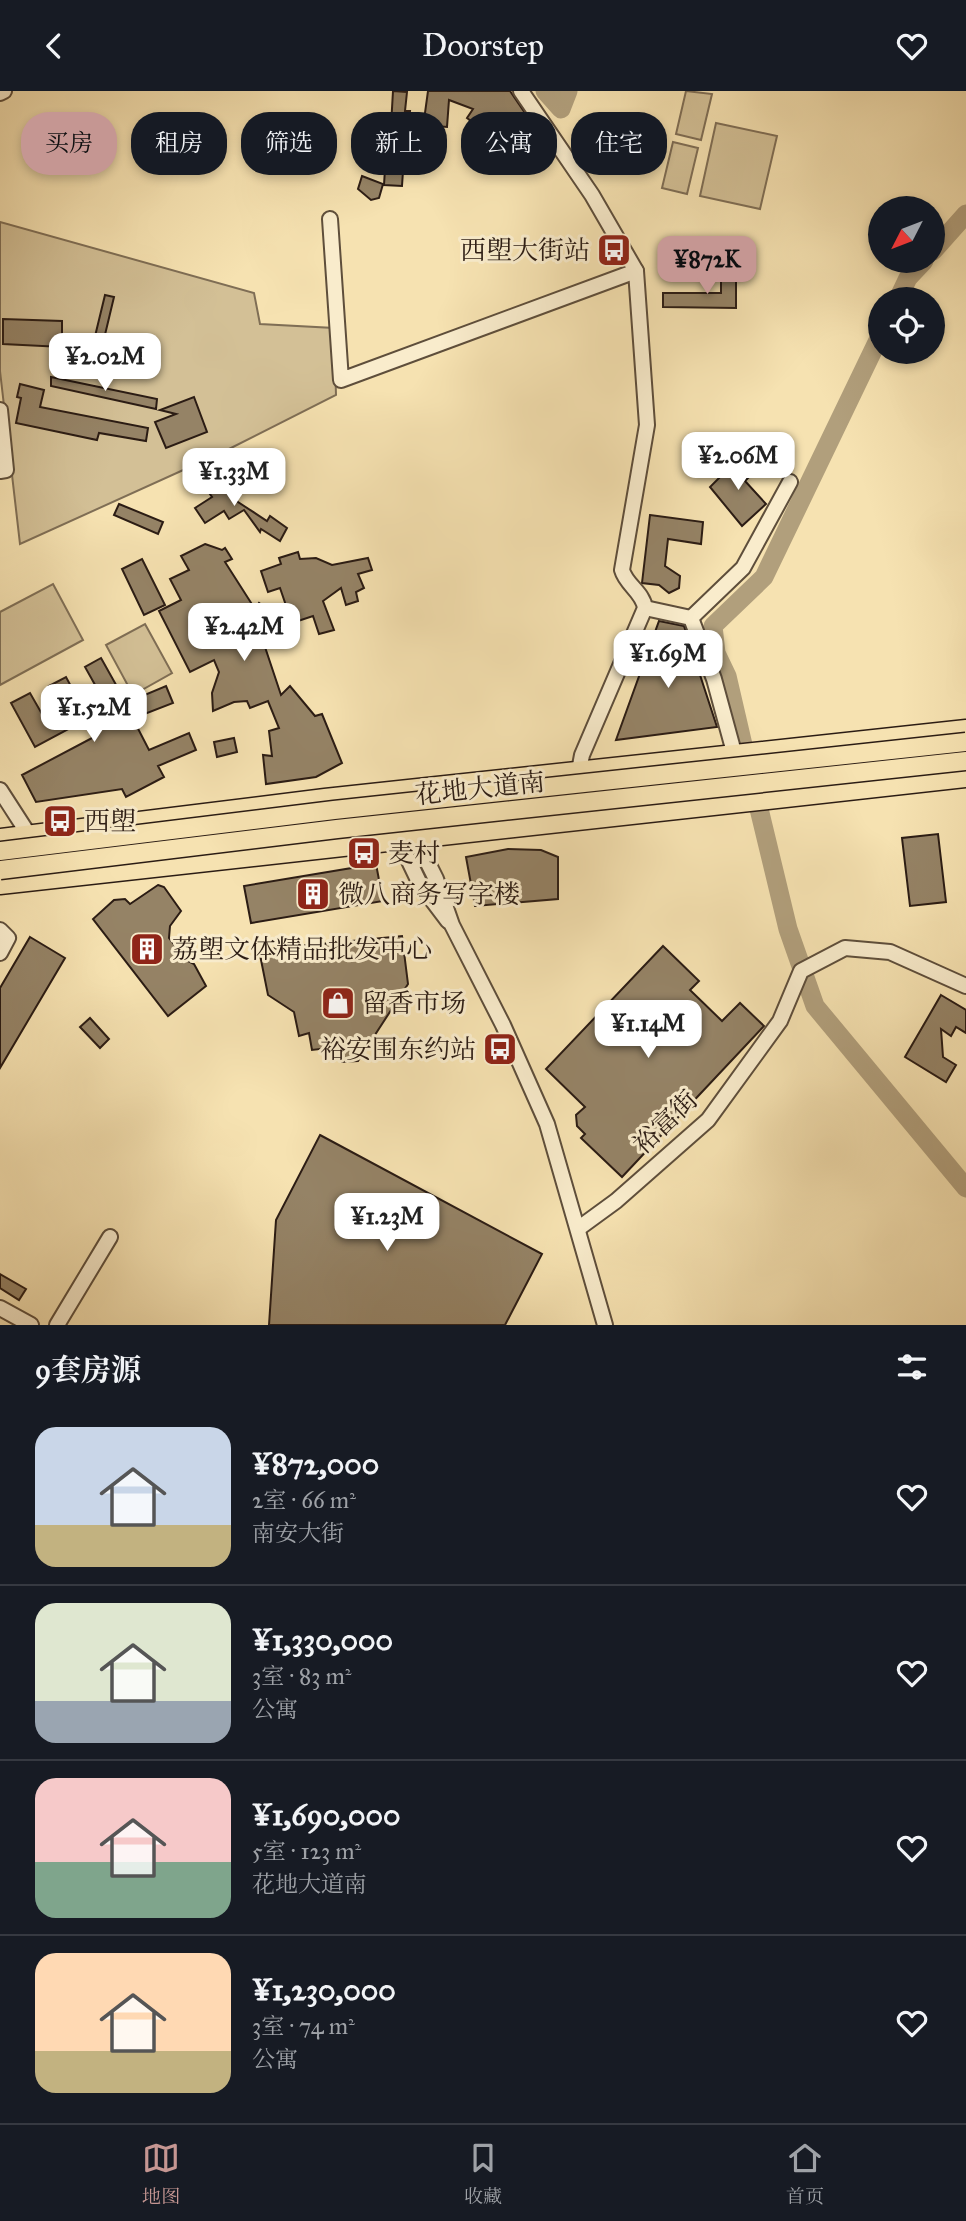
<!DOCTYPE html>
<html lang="zh">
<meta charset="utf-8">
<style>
:root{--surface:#171b24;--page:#242831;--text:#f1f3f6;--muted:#9ea1a6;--line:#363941;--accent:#c59692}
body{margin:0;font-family:"IM FELL Great Primer","Noto Serif SC",serif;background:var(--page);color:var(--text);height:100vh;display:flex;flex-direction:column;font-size:26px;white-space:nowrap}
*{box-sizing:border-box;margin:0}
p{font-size:23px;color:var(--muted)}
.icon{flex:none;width:38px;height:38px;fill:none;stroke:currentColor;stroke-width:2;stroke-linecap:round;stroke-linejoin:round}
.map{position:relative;height:1234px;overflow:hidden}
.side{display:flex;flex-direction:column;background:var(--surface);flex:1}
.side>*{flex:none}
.hud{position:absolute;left:21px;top:21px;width:924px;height:63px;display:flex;gap:14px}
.needle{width:46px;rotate:228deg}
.buttons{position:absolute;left:868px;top:105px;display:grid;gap:14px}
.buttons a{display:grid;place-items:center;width:77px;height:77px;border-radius:50%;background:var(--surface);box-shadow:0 4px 10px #0003;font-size:35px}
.price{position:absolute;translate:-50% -60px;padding:0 16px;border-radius:14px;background:#fff;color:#222;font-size:23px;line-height:46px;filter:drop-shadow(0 2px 4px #0008)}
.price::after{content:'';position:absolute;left:50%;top:42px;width:21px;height:16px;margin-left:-10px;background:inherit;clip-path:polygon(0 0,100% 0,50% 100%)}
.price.on{background:var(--accent);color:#111}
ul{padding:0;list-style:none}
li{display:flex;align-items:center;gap:21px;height:175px;padding:0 35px}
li+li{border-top:2px solid var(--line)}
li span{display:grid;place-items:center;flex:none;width:196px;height:140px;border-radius:21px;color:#555}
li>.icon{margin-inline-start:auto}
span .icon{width:84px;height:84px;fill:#fffc;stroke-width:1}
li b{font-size:30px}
h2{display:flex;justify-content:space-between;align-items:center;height:84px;padding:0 35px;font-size:30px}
.tag{padding:0 24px;border-radius:28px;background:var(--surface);box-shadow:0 4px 10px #0003;font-size:24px;line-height:63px}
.tag.on{background:var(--accent);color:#111}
header{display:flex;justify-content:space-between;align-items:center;height:91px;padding:0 35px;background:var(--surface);font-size:32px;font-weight:600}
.menu{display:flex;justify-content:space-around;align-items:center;height:98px;border-top:2px solid var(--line);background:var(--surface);font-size:19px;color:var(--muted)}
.menu a{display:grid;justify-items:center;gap:4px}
.menu .on{color:var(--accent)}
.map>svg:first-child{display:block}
</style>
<header><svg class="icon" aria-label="back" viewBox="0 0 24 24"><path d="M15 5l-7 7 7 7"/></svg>Doorstep<svg class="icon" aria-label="heart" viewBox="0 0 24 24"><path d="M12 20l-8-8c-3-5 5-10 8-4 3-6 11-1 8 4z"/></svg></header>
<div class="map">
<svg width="966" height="1234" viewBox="0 0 966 1234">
<rect width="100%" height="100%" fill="#f6e2b1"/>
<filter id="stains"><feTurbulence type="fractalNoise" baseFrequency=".00286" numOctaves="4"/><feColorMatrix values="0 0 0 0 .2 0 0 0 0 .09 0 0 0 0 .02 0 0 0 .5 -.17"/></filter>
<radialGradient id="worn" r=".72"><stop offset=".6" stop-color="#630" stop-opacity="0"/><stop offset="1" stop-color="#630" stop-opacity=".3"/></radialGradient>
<!-- green -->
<g fill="#d3c096" stroke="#7f6e55" stroke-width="2">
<polygon points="686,0 712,3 701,49 676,43"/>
<polygon points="716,32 777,45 760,118 700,105"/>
<polygon points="673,51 698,57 687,103 662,97"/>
<polygon points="0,131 254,202 260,233 334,237 336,304 223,361 20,453 0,280"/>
<polygon points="53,493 83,549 0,594 0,521"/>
<polygon points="145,533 172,582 133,604 106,554"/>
</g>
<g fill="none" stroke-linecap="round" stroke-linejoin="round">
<!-- river -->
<g stroke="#b19f7c" stroke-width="19">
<polyline points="545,0 561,18 568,0"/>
<polyline points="933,160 966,123"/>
<polyline points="898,208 908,187 924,170"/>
<polyline points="743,654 727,585 716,562 713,535 764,486 880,245"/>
<polyline points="753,693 788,838 815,915 966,1097"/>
</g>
</g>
<!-- building -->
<g fill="#958366" stroke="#2b1c14" stroke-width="2">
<polygon points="393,0 407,1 405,20 410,20 408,36 391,35"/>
<polygon points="428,0 510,0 527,25 508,38 512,44 504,51 484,27 478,35 467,27 473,18 449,9 447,36 436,35 437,30 424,29"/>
<polygon points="367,42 389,48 385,62 363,56"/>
<polygon points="385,78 403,80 402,95 384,94"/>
<polygon points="362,85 383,93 379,107 371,109 358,98"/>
<polygon points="721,180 736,180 736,217 663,216 663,202 721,202"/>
<polygon points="105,204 114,206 98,273 89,270"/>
<polygon points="3,228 62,230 62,256 3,253"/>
<polygon points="51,286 157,308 156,318 51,295"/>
<polygon points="20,293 44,299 40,316 148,337 146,350 99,342 97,349 16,332 21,307 17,306"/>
<polygon points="194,306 207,341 166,357 155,331 176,323 160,319"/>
<polygon points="741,365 755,380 745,390 766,413 742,435 710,396"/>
<polygon points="215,382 238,411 267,430 270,425 287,437 280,450 261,438 260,441 244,419 229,428 224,420 205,432 195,417 212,406 202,392"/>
<polygon points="119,413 163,431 158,443 114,424"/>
<polygon points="650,424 703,431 701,453 668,448 665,475 680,485 679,497 669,502 659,494 642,492"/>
<polygon points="205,453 222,459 225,457 232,468 225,471 255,518 259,512 271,521 265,529 275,547 264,553 281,604 290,595 315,625 322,623 342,672 316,686 266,693 263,664 272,665 269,640 279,637 268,610 250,617 247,610 234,611 213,620 212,602 219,581 214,569 190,581 159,520 181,509 170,488 189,479 181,465"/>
<polygon points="298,461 300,468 316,467 332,474 368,467 372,479 358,483 364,497 356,501 358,510 346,514 341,497 323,510 334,539 319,543 313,525 292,532 280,497 268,501 261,480 281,473 279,467"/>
<polygon points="142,468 165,514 144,524 122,478"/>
<polygon points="659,530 684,535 717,636 616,649"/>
<polygon points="101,567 124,608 107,617 116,635 132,626 149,659 189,642 196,659 158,675 164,686 126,706 122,698 36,711 22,684 94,646 85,629 35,656 11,612 30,602 46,630 63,621 49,595 66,586 80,612 99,601 85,576"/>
<polygon points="166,595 173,612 142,624 135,608"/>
<polygon points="234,647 237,661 217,666 214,651"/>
<polygon points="938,743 946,811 910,815 902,747"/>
<polygon points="508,758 541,759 558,766 558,808 475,815 466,766"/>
<polygon points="376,773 383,810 251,832 244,795"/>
<polygon points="158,794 164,796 181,820 170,835 169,847 186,869 194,873 206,895 168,925 93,828 114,809 125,808 130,813"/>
<polygon points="402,845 408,893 358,970 341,971 337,956 312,959 309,942 299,945 294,921 268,904 259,859"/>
<polygon points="30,846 65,867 0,977 0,897"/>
<polygon points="663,855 699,890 690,899 722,930 740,912 764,935 622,1086 581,1047 585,1043 577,1035 576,1024 585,1016 546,978"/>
<polygon points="941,904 966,919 966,942 956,936 951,945 941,938 943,966 956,974 946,991 905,966"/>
<polygon points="90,927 109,948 100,957 80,936"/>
<polygon points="320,1044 542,1163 505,1234 269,1234 276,1129"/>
<polygon points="0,1183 26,1198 19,1209 0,1197"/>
</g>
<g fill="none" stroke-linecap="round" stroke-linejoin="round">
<!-- minor casing -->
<g stroke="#5e4e3b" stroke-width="18">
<g id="minor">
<path d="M521 0 592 104 636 180 647 334 622 479C626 494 643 501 645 517L582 664 579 680 584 721"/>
<polyline points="0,2 4,0"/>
<polyline points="330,128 341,289 636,180"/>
<polyline points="0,319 6,379 0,380"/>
<polyline points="645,517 691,527 714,588 735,665"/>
<polyline points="691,527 743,477 790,391"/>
<polyline points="0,699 29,744"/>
<polyline points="394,704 436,788 452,834 503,934 547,1033 605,1234"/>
<polyline points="396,743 420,793 448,830"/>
<polyline points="0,839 8,847 0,862"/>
<polyline points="579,1137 616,1110 708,1029 780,930 801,880 845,857 890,861 966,895"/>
<polyline points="0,1217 31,1234"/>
<polyline points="57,1234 110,1146"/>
</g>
</g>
<!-- major casing -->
<g stroke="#2b1c14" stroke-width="21">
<g id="major">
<polyline points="0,747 325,707 966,638"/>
<polyline points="0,794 966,687"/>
</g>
</g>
<!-- minor -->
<use href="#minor" stroke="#f9eccc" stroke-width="14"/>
<!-- major -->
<use href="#major" stroke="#f6e2b1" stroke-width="18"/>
<!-- major-bridge casing -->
<g stroke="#2b1c14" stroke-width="21" stroke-linecap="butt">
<g id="major-bridge">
<polyline points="0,760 334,719 966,651"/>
<polyline points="0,779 337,738 966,670"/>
</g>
</g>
<!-- major-bridge -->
<use href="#major-bridge" stroke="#f6e2b1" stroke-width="18"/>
</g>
<!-- icons -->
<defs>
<g id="bus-square" transform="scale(1.75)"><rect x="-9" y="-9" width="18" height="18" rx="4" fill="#8f2418" stroke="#f9eccc"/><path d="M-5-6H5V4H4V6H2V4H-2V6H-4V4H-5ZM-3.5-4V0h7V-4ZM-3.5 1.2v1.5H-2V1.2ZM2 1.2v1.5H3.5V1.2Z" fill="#fff"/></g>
<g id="building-square" transform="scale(1.75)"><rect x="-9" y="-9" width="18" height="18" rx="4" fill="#8f2418" stroke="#f9eccc"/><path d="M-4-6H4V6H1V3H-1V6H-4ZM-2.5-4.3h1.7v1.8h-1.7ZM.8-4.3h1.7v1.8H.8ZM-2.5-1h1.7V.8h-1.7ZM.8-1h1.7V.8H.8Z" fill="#fff"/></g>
<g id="shop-square" transform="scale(1.75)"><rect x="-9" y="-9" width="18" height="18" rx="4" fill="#8f2418" stroke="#f9eccc"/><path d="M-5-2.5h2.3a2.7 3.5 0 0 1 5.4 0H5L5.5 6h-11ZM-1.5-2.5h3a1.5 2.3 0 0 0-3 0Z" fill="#fff"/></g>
</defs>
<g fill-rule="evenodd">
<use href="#bus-square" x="614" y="159"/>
<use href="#bus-square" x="60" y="730"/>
<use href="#bus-square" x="364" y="762"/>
<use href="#building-square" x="313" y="803"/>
<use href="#building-square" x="147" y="858"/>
<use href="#shop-square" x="338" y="912"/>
<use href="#bus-square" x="500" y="958"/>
</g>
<g text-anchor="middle" stroke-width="6" stroke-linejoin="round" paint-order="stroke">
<!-- poi labels -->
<g font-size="26" fill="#2b1c14" stroke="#f9eccc" text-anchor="start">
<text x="590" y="168" text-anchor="end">西塱大街站</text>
<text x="84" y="739">西塱</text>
<text x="388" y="771">麦村</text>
<text x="338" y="812">微八商务写字楼</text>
<text x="172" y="867">荔塱文体精品批发中心</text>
<text x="362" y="921">留香市场</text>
<text x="476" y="967" text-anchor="end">裕安围东约站</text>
</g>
<!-- street labels -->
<g font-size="26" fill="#2b1c14" stroke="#f9eccc">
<text transform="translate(480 697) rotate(-6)" y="9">花地大道南</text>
<text transform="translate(665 1031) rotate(-44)" y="9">裕富街</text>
</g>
</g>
<rect width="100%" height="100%" filter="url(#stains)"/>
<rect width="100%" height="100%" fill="url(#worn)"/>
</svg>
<div class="buttons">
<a><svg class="needle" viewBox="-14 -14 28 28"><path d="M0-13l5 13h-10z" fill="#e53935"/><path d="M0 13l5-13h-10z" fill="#9ea1a6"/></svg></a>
<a><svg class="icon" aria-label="locate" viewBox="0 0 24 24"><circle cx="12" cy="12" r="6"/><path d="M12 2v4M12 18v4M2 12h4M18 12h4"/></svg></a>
</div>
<b class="price on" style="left:707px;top:205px">¥872K</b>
<b class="price" style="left:105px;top:302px">¥2.02M</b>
<b class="price" style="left:738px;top:401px">¥2.06M</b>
<b class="price" style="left:234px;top:417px">¥1.33M</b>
<b class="price" style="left:244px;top:572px">¥2.42M</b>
<b class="price" style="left:668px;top:599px">¥1.69M</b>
<b class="price" style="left:94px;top:653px">¥1.52M</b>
<b class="price" style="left:648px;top:969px">¥1.14M</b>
<b class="price" style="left:387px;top:1162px">¥1.23M</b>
<div class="hud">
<a class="tag on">买房</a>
<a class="tag">租房</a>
<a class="tag">筛选</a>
<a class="tag">新上</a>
<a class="tag">公寓</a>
<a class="tag">住宅</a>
</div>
</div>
<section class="side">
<h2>9套房源<svg class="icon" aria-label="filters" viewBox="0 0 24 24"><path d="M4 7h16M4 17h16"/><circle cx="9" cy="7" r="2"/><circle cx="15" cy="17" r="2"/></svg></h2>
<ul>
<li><span style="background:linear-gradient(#c9d6e8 70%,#c2b280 0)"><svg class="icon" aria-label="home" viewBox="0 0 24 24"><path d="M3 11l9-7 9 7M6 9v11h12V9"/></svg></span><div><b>¥872,000</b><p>2室 · 66 m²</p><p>南安大街</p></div><svg class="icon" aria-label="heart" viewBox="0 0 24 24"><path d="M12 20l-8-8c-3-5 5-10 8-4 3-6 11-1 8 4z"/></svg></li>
<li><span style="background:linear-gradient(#dfe7d0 70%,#9aa5b1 0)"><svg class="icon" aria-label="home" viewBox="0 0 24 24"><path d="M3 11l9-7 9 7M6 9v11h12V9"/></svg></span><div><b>¥1,330,000</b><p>3室 · 83 m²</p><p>公寓</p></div><svg class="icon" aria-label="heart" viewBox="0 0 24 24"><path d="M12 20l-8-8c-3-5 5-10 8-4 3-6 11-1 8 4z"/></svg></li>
<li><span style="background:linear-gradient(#f6c9c9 60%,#7fa58c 0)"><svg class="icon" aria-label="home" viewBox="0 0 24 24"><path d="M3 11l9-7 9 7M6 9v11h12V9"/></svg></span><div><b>¥1,690,000</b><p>5室 · 123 m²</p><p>花地大道南</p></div><svg class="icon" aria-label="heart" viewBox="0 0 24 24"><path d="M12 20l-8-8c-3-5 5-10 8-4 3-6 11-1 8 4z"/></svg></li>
<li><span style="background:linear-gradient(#ffd9b3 70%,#c2b280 0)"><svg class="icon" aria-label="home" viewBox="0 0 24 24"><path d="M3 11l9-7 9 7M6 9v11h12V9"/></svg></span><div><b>¥1,230,000</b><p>3室 · 74 m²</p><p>公寓</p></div><svg class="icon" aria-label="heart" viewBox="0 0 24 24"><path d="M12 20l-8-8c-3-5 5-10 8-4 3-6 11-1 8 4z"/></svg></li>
</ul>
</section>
<nav class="menu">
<a class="on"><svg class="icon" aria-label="map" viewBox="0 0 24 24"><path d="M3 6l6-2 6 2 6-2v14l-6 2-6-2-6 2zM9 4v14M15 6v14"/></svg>地图</a>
<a><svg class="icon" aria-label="saved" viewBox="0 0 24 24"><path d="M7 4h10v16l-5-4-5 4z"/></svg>收藏</a>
<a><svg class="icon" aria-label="home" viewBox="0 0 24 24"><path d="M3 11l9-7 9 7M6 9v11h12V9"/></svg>首页</a>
</nav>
